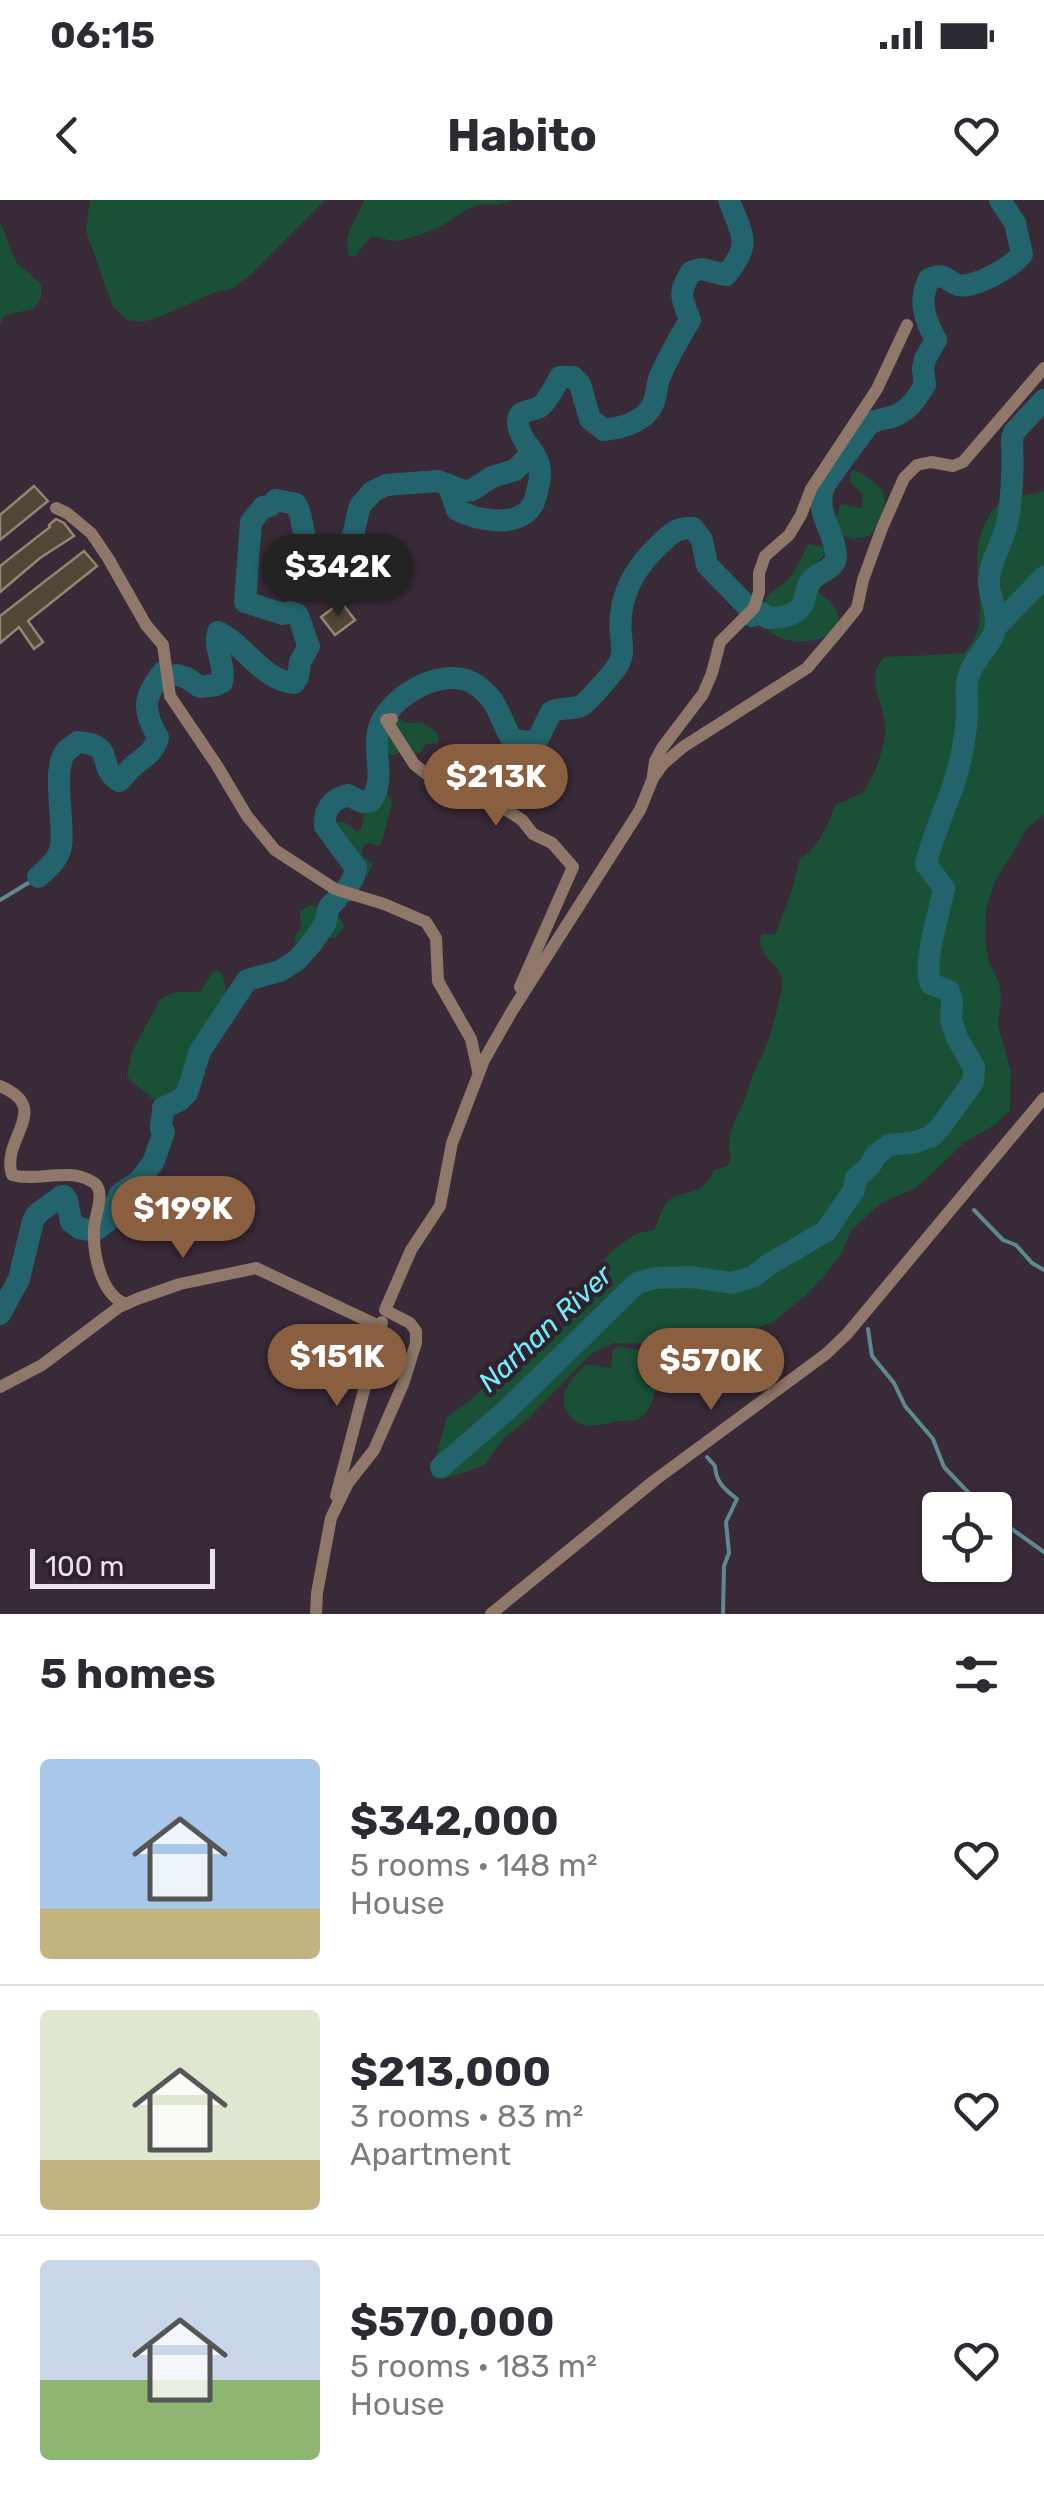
<!DOCTYPE html>
<meta charset="utf-8">
<style>
:root{--surface:#fff;--page:#f2f2f3;--text:#2b2b33;--muted:#7c7c81;--line:#e1e1e2;--accent:#895f40}
body{margin:0;font-family:Rubik,sans-serif;background:var(--page);color:var(--text);height:100vh;display:flex;flex-direction:column;font-size:38px;white-space:nowrap}
*{box-sizing:border-box;margin:0}
p{font-size:32px;color:var(--muted)}
.icon{flex:none;width:55px;height:55px;fill:none;stroke:currentColor;stroke-width:2;stroke-linecap:round;stroke-linejoin:round}
.map{position:relative;height:1414px;overflow:hidden}
.drawer{display:flex;flex-direction:column;background:var(--surface);flex:1}
.drawer>*{flex:none}
.fabs{position:absolute;left:922px;top:1292px;display:grid;gap:20px}
.fabs a{display:grid;place-items:center;width:90px;height:90px;border-radius:10px;background:var(--surface);box-shadow:0 2px 8px #0004;font-size:50px}
.scale{position:absolute;left:30px;bottom:25px;width:185px;box-sizing:border-box;padding-left:10px;border:5px solid #ece2eb;border-top:0;font-size:28px;line-height:35px;white-space:nowrap;color:#ece2eb;-webkit-text-stroke:8px #2f212e;paint-order:stroke}
.price{position:absolute;translate:-50% -85px;padding:0 22px;border-radius:35px;background:var(--accent);color:#fff;font-size:32px;line-height:65px;filter:drop-shadow(0 2px 5px #0008)}
.price::after{content:'';position:absolute;left:50%;top:60px;width:30px;height:22px;margin-left:-15px;background:inherit;clip-path:polygon(0 0,100% 0,50% 100%)}
.price.on{background:#222;color:#fff}
ul{padding:0;list-style:none}
li{display:flex;align-items:center;gap:30px;height:250px;padding:0 40px}
li+li{border-top:2px solid var(--line)}
li span{display:grid;place-items:center;flex:none;width:280px;height:200px;border-radius:10px;color:#555}
li>.icon{margin-inline-start:auto}
span .icon{width:120px;height:120px;fill:#fffc;stroke-width:1}
li b{font-size:42px}
h2{display:flex;justify-content:space-between;align-items:center;height:120px;padding:0 40px;font-size:42px}
.status{display:flex;justify-content:space-between;align-items:center;height:70px;padding:0 50px;background:var(--surface);direction:ltr}
.status svg{height:28px;fill:currentColor}
header{display:flex;justify-content:space-between;align-items:center;height:130px;padding:0 40px;background:var(--surface);font-size:45px;font-weight:700}
.map>svg:first-child{display:block}
</style>
<div class="status"><b>06:15</b><svg viewBox="0 0 49 12"><path d="M0 12V9h3v3zM5 12V6h3v6zM10 12V3h3v9zM15 12V0h3v12zM26 1h20v11H26zM47 4h2v5h-2z"/></svg></div>
<header><svg class="icon" aria-label="back" viewBox="0 0 24 24"><path d="M15 5l-7 7 7 7"/></svg>Habito<svg class="icon" aria-label="heart" viewBox="0 0 24 24"><path d="M12 20l-8-8c-3-5 5-10 8-4 3-6 11-1 8 4z"/></svg></header>
<div class="map">
<svg width="1044" height="1414" viewBox="0 0 1044 1414">
<rect width="100%" height="100%" fill="#392a38"/>
<!-- green -->
<g fill="#1a5036">
<polygon points="90,0 325,0 250,75 233,88 213,93 162,116 142,122 127,120 113,107 86,31"/>
<path d="M364 0H515L497 5C473 0 459 16 441 26 430 32 414 37 402 40 390 43 383 37 371 36L355 57 349 56C342 33 357 21 364 0Z"/>
<polygon points="0,21 16,62 41,84 41,98 33,109 5,115 0,124"/>
<path d="M855 270C892 290 891 301 870 336L854 339 836 334 834 327 841 304 862 308 863 295 850 282 851 271Z"/>
<path d="M1044 291V615L1028 627 994 683 986 710 985 739 989 763 999 782 1001 799 998 825 1011 872 1010 910 996 924 965 942 916 988 881 1003 851 1031 841 1054 823 1077 805 1096 773 1122 748 1131 670 1153 652 1144 614 1143 591 1154 525 1222 505 1237 483 1266 444 1279 434 1278 431 1273 447 1217 475 1196 492 1178 523 1160 543 1142 567 1125 585 1103 593 1073 612 1051 635 1034 654 1030C660 1020 660 1008 668 1001 685 986 700 1001 714 970L727 966 731 961C725 935 734 924 744 901 747 893 749 885 752 878 755 868 761 859 765 849 773 829 777 809 782 788 787 763 752 757 762 734L775 735 791 693 800 658C818 649 829 624 835 605 843 601 857 597 863 591 875 578 887 541 885 524 883 500 864 479 884 457 912 456 937 455 964 453 999 417 963 367 985 324 988 317 993 309 999 304 1007 297 1032 295 1044 291Z"/>
<path d="M808 344 825 347 826 353 810 371 807 384C816 393 830 398 836 410 854 450 751 455 763 406 767 391 780 389 789 378 798 368 802 355 808 344Z"/>
<path d="M395 517 408 523 421 522 436 532 439 539 437 543 426 544 420 553H415L406 549 394 555H386C377 544 382 532 386 520Z"/>
<path d="M374 584 384 587 392 603 381 644 377 646 369 643 365 644 362 650 363 656 373 664 367 676C347 668 313 644 335 622L346 623 357 632 361 629C366 615 362 594 374 584Z"/>
<path d="M310 705C322 709 341 713 344 726L335 738H329L316 731 304 745 295 742V735L301 728 300 711Z"/>
<path d="M217 771 222 774C231 796 222 825 206 842 199 851 190 856 184 866L193 879 194 886 172 908H163L127 877 132 852 159 801C173 788 185 794 201 791L212 773Z"/>
<path d="M618 1146C640 1151 654 1146 656 1175 657 1188 653 1210 640 1218 634 1222 624 1220 617 1221 607 1223 596 1227 586 1225 578 1224 571 1218 567 1212 556 1194 574 1177 585 1164L611 1168 613 1150Z"/>
</g>
<g fill="none" stroke-linecap="round" stroke-linejoin="round">
<!-- stream -->
<g stroke="#5f8991" stroke-width="4">
<polyline points="0,700 38,677"/>
<polyline points="974,1010 1003,1040 1016,1045 1032,1063 1044,1070"/>
<polyline points="868,1129 872,1156 894,1183 905,1206 933,1239 944,1267 985,1310"/>
<path d="M707 1257 715 1266C716 1282 724 1289 737 1299L726 1322 729 1353 724 1366 723 1414"/>
<polyline points="995,1317 1044,1352"/>
</g>
<!-- river -->
<g stroke="#23636b" stroke-width="22">
<path d="M448 285 457 310C477 320 516 329 532 306 536 300 537 290 539 283 542 268 538 258 529 246"/>
<path d="M756 414 752 416 762 413 768 418C779 418 790 417 798 410 807 403 804 392 810 382 817 371 836 371 836 355 835 331 814 312 824 287 826 282 866 227 870 224 876 219 884 219 892 217 908 212 916 199 925 185L923 169 925 159 936 140C925 120 918 101 929 79 947 72 944 80 958 85 974 89 1012 67 1022 54L1015 23 1000 0"/>
<polyline points="996,427 1044,377"/>
<path d="M177 475 187 478 200 487 216 485 222 482C226 464 213 449 218 432 244 444 263 481 294 483L298 477 300 462 309 446C303 435 303 425 297 414L290 412 283 414 245 402 251 322 263 307 270 306 276 300 296 304C306 320 298 344 319 352 330 356 340 353 350 347L360 306 372 292 386 285 438 281 464 291 472 290 492 277 515 270 530 255C529 243 519 236 518 224 517 207 532 213 541 206 549 200 555 185 560 177H573L580 184 590 219 604 230C621 228 643 222 652 206 657 198 656 185 660 176 669 156 679 138 690 120 682 97 677 95 691 72L701 69 726 75C753 43 742 36 729 0"/>
<path d="M38 677C48 668 59 659 61 646 65 623 51 570 66 551 67 550 77 543 78 542 118 545 95 566 119 581 124 577 127 572 131 568 143 557 153 555 158 537 142 510 143 497 163 472"/>
<path d="M346 691 354 676 356 668 325 626C324 609 332 599 348 595L362 602 371 601C386 579 373 556 378 532 385 498 442 465 473 483 498 498 499 517 512 540L529 542 538 539 551 512C560 507 571 510 581 506 587 503 613 473 618 465 624 455 622 446 621 435 617 397 634 368 660 344 672 333 676 327 693 328L702 340 707 365 748 407"/>
<path d="M0 1114 19 1079 33 1021 37 1014 60 997 64 996 67 1000 71 1022 79 1028 94 1031 108 1021 120 994 138 982 153 963 164 932 161 929C160 921 164 916 163 908L180 900 187 893 200 851 247 780 280 771 297 760 312 743 325 724 329 707 336 700"/>
<path d="M441 1267 508 1209 637 1083 655 1078 692 1077 731 1083 753 1077 768 1065 826 1031 854 990 856 978 870 966 875 956 889 945 916 942 932 936 942 925 973 882 974 867 957 838 951 820 952 802 949 791 931 784C922 763 940 712 944 688L926 664C934 629 952 597 960 562 963 548 966 531 967 517 968 504 965 492 968 478 973 457 994 444 996 425 998 410 988 395 989 380 990 359 1003 344 1007 323 1013 295 1013 268 1012 239L1014 232 1044 200"/>
</g>
</g>
<!-- building -->
<g fill="#524736" stroke="#938673" stroke-width="2.5">
<polygon points="34,286 48,301 0,340 0,315"/>
<polygon points="56,319 64,323 74,336 40,358 0,392 0,366 50,327 49,325"/>
<polygon points="84,351 97,366 28,421 43,442 34,449 19,427 0,443 0,416"/>
<polygon points="341,402 355,420 335,435 321,417"/>
</g>
<g fill="none" stroke-linecap="round" stroke-linejoin="round">
<!-- minor -->
<g stroke="#8f7769" stroke-width="12">
<polyline points="56,308 67,313 91,333 108,358 146,425 163,445 170,496 216,564 247,616 275,650 335,689 384,704 426,722 436,738 438,781 471,839 478,871"/>
<polyline points="392,519 386,520 414,564 429,576 490,600 513,614 522,620 533,634 552,643 573,667 520,787"/>
<polyline points="653,576 655,561 662,548 703,494 712,473 720,442 754,408 759,392 759,373 765,356 789,335 801,315 811,289 877,189 907,125"/>
<path d="M0 886C54 909 0 938 12 975 37 982 66 968 89 980 95 983 97 984 99 991 102 1003 94 1017 94 1030 93 1055 101 1095 126 1104"/>
<polyline points="0,1187 42,1165 119,1107 137,1099 180,1084 256,1068 381,1127"/>
<polyline points="336,1296 382,1122"/>
<polyline points="316,1414 317,1393 331,1318 348,1283 374,1250 403,1184 416,1143 416,1131 410,1123 385,1110 411,1050 440,1006 452,943 484,860 512,811 640,610 653,578 663,564 683,547 807,468 840,429 857,408 863,380 882,328 904,278 917,265 931,262 953,266 963,262 1044,168"/>
<polyline points="491,1414 655,1280 826,1154 847,1134 1044,898"/>
</g>
</g>
<g text-anchor="middle" stroke-width="9" stroke-linejoin="round" paint-order="stroke">
<!-- water labels -->
<g font-size="28" font-style="italic" fill="#72edfc" stroke="#2f212e">
<text transform="translate(545 1128) rotate(-43)" y="10">Narhan River</text>
</g>
</g>
</svg>
<div class="fabs">
<a><svg class="icon" aria-label="locate" viewBox="0 0 24 24"><circle cx="12" cy="12" r="6"/><path d="M12 2v4M12 18v4M2 12h4M18 12h4"/></svg></a>
</div>
<div class="scale">100 m</div>
<b class="price on" style="left:338px;top:419px">$342K</b>
<b class="price" style="left:496px;top:629px">$213K</b>
<b class="price" style="left:183px;top:1061px">$199K</b>
<b class="price" style="left:337px;top:1209px">$151K</b>
<b class="price" style="left:711px;top:1213px">$570K</b>
</div>
<section class="drawer">
<h2>5 homes<svg class="icon" aria-label="filters" viewBox="0 0 24 24"><path d="M4 7h16M4 17h16"/><circle cx="9" cy="7" r="2"/><circle cx="15" cy="17" r="2"/></svg></h2>
<ul>
<li><span style="background:linear-gradient(#a9c7e8 75%,#c2b280 0)"><svg class="icon" aria-label="home" viewBox="0 0 24 24"><path d="M3 11l9-7 9 7M6 9v11h12V9"/></svg></span><div><b>$342,000</b><p>5 rooms · 148 m²</p><p>House</p></div><svg class="icon" aria-label="heart" viewBox="0 0 24 24"><path d="M12 20l-8-8c-3-5 5-10 8-4 3-6 11-1 8 4z"/></svg></li>
<li><span style="background:linear-gradient(#dfe7d0 75%,#c2b280 0)"><svg class="icon" aria-label="home" viewBox="0 0 24 24"><path d="M3 11l9-7 9 7M6 9v11h12V9"/></svg></span><div><b>$213,000</b><p>3 rooms · 83 m²</p><p>Apartment</p></div><svg class="icon" aria-label="heart" viewBox="0 0 24 24"><path d="M12 20l-8-8c-3-5 5-10 8-4 3-6 11-1 8 4z"/></svg></li>
<li><span style="background:linear-gradient(#c9d6e8 60%,#8fb573 0)"><svg class="icon" aria-label="home" viewBox="0 0 24 24"><path d="M3 11l9-7 9 7M6 9v11h12V9"/></svg></span><div><b>$570,000</b><p>5 rooms · 183 m²</p><p>House</p></div><svg class="icon" aria-label="heart" viewBox="0 0 24 24"><path d="M12 20l-8-8c-3-5 5-10 8-4 3-6 11-1 8 4z"/></svg></li>
</ul>
</section>
